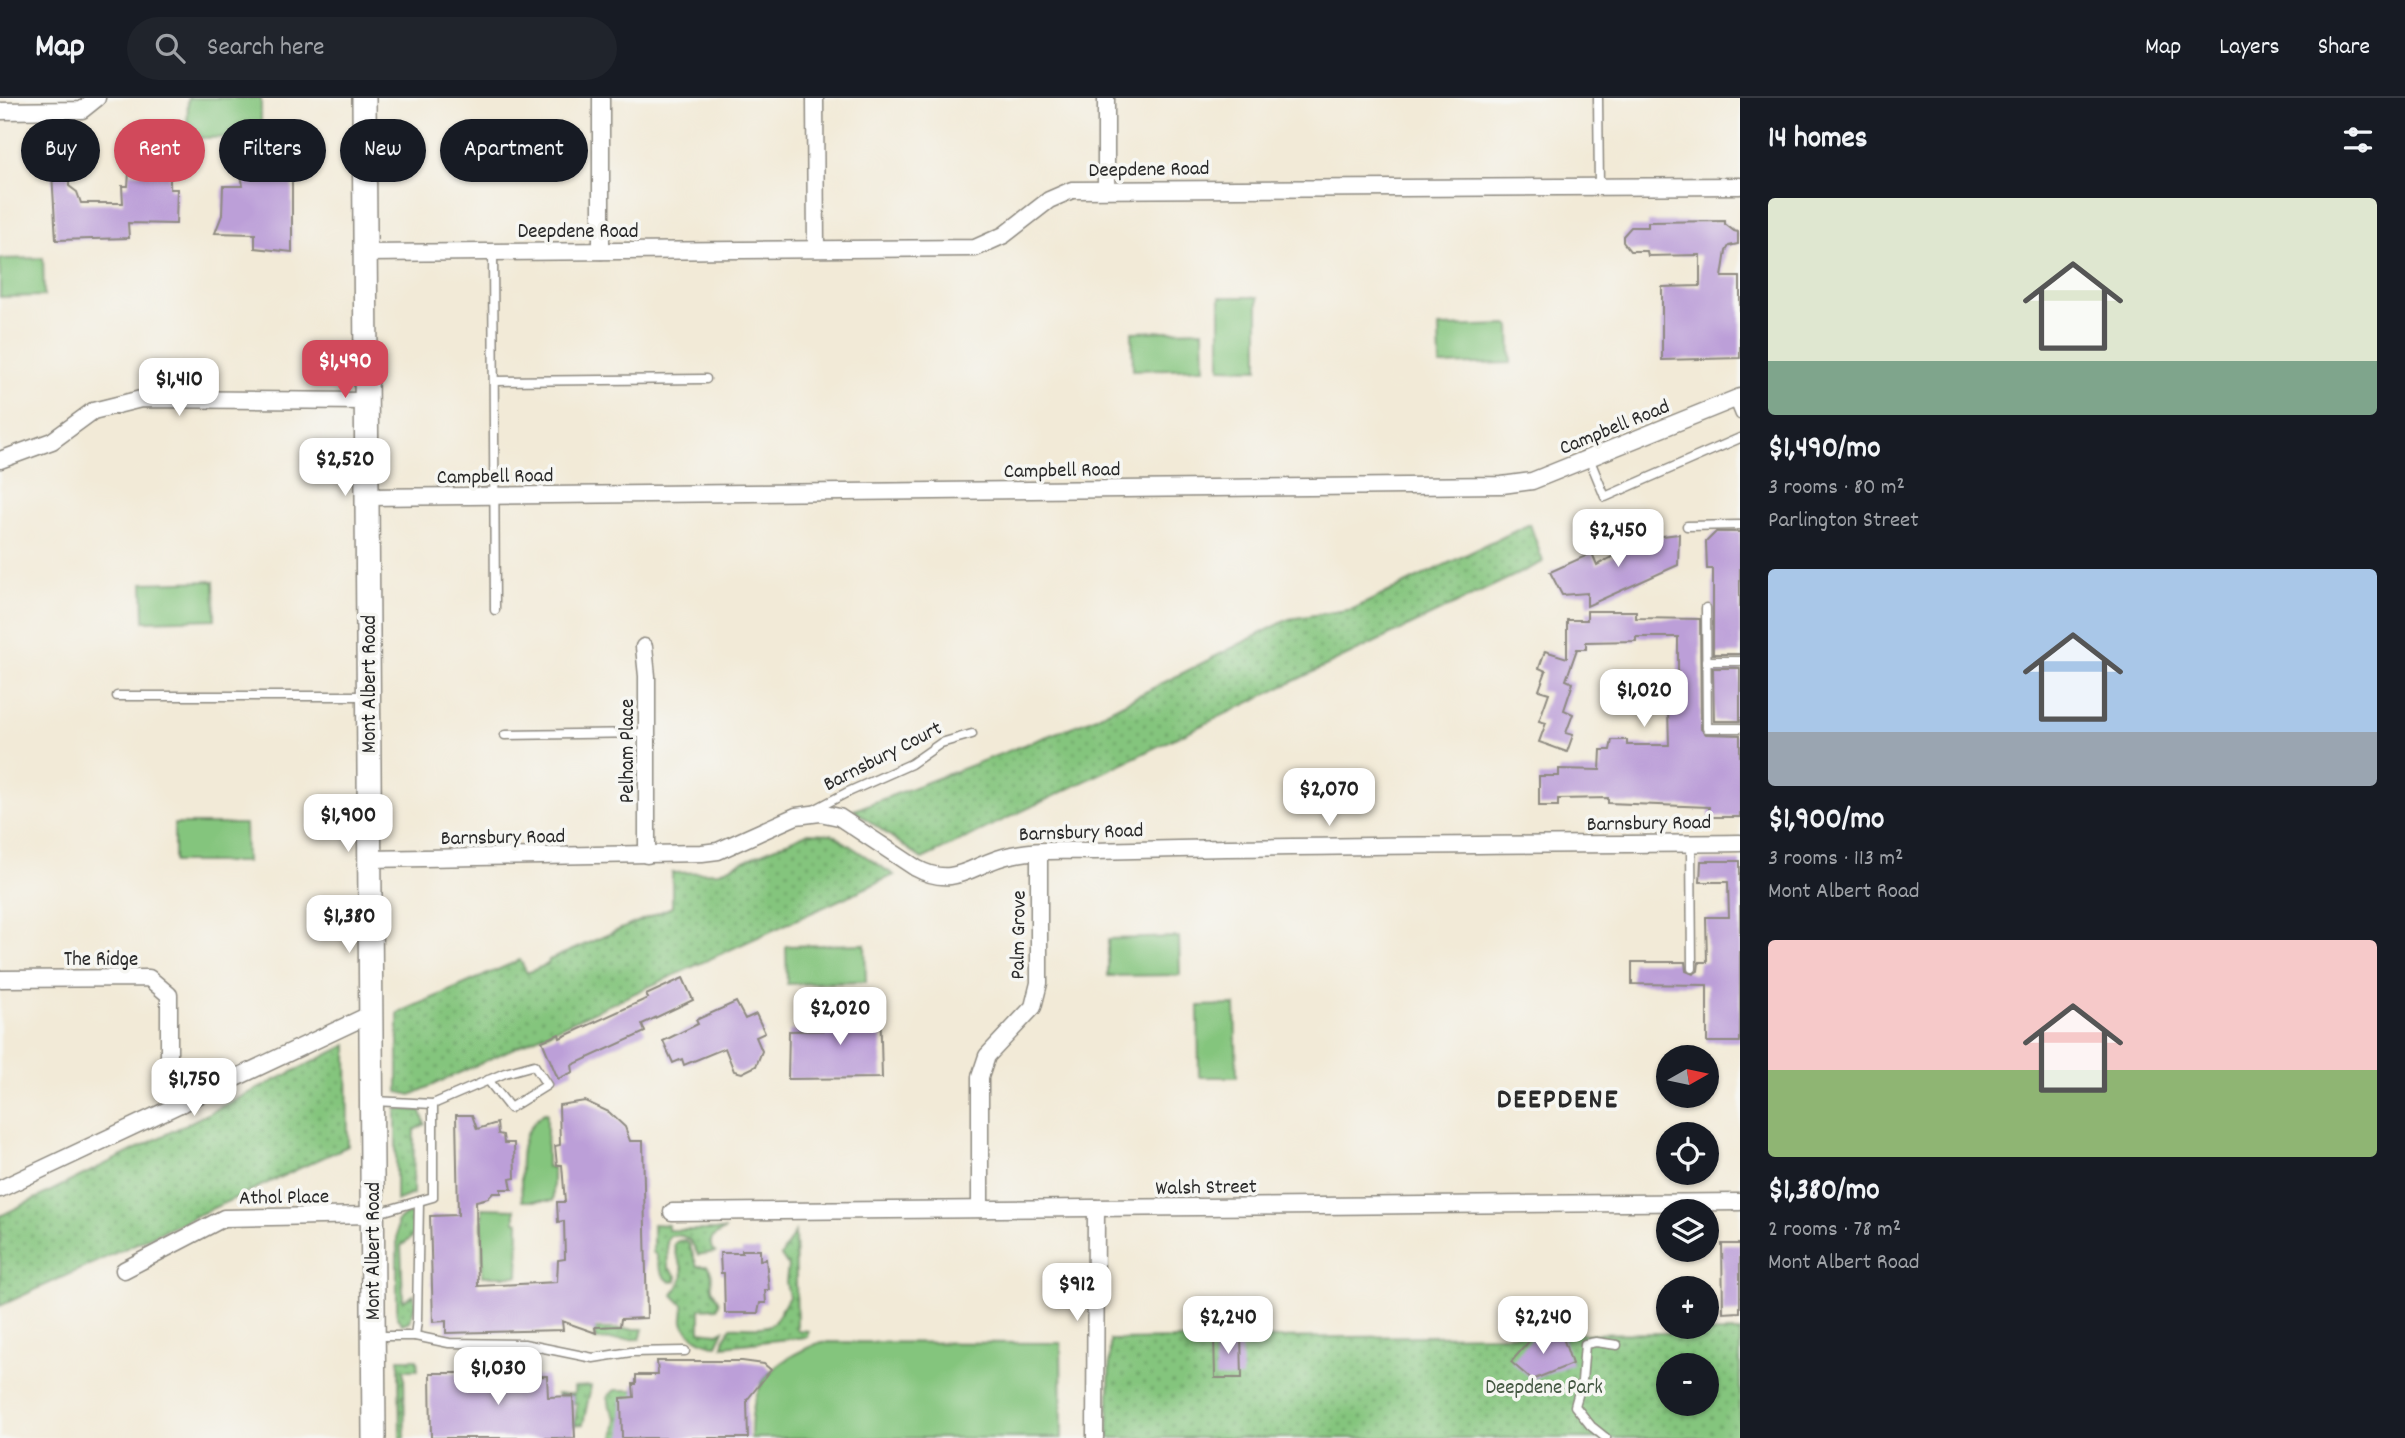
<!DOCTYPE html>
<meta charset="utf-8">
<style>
:root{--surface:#171b24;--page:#20242c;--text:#f1f3f6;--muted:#9ea1a6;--line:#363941;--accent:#d1495b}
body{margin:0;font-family:Dekko,sans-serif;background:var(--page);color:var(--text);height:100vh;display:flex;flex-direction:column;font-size:26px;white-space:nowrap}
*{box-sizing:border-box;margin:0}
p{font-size:23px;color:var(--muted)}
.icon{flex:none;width:38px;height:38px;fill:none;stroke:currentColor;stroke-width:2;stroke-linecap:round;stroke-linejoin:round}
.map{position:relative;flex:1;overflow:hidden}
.side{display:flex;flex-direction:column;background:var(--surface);width:665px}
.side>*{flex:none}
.hud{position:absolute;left:21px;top:21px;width:665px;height:63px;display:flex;gap:14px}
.needle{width:46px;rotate:81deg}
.tools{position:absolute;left:1656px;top:947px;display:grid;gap:14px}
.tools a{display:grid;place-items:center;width:63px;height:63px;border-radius:50%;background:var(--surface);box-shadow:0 2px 5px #0004;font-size:35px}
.price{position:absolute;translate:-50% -60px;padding:0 16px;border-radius:14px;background:#fff;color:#222;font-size:23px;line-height:46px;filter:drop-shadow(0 2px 4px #0008)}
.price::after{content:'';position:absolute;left:50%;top:42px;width:21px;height:16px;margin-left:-10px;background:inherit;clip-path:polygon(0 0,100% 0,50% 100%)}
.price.selected{background:var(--accent);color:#fff}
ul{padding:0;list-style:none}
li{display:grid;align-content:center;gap:14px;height:371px;padding:0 28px}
li span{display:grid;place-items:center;height:217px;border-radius:7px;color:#555}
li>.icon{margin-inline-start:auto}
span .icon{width:126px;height:126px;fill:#fffc;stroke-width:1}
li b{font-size:30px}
h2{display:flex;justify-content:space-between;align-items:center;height:84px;padding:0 28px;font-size:30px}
.pill{padding:0 24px;border-radius:32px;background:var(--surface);box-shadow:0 2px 5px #0004;font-size:24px;line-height:63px}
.pill.selected{background:var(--accent);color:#fff}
header{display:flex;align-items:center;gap:42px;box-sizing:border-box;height:98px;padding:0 35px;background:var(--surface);border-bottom:2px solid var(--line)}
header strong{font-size:33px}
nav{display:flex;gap:38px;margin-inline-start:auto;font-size:24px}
.search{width:490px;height:63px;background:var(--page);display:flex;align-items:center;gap:18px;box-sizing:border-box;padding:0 24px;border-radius:38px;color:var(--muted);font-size:26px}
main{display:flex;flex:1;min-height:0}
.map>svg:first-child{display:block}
</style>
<header>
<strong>Map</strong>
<div class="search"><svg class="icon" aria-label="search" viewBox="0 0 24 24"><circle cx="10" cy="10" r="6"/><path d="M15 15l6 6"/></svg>Search here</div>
<nav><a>Map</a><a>Layers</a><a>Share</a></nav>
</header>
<main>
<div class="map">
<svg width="1740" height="1340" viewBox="0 0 1740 1340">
<defs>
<pattern id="park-dots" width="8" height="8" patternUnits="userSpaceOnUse" patternTransform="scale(1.75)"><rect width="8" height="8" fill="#84c57d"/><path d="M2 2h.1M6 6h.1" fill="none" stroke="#6ca067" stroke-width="1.8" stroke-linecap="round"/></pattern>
</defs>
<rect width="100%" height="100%" fill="#f6f6f2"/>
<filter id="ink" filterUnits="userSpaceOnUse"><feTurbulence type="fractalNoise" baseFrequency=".0143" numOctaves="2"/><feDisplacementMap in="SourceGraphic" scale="14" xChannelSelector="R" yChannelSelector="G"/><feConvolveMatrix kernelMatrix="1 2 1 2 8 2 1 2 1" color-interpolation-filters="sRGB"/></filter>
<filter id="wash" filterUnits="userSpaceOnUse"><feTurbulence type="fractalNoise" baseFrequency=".00686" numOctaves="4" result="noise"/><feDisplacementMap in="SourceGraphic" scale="28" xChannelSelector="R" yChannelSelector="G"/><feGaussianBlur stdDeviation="1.57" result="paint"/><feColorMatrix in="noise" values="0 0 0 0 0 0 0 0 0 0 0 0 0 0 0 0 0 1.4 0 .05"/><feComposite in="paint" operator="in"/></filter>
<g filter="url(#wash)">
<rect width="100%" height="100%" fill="#f2ead7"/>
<!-- grass -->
<g fill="#84c57d" stroke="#587854" stroke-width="2">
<polygon points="188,0 261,0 261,39 187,40"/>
<polygon points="43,160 44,198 0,199 0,161"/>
<polygon points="1220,199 1258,199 1258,271 1220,270"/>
<polygon points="1510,227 1511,265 1440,267 1439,229"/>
<polygon points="1203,232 1204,270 1133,272 1132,234"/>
<polygon points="214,483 215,521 144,523 143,485"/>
<polygon points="174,726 245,726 246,764 174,764"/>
<polygon points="1179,839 1180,877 1108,878 1108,841"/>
<polygon points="865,846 866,884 787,886 786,848"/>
<polygon points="1235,907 1237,979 1199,979 1198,908"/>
<path d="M544 1015H547V1069H553V1103H522C521 1069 514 1038 544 1015Z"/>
<polygon points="482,1110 515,1111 515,1123 519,1124 518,1178 482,1178"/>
<path d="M821 1244 1061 1245 1062 1340H751C750 1283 770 1265 821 1244Z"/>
</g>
<!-- park -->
<g fill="url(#park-dots)" stroke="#587854" stroke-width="2" fill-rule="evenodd">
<polygon points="1530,426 1543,464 922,761 854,712 1092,621 1289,521 1353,511"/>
<polygon points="807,735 832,736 894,777 411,997 398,994 398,915 520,862 527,875 548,866 549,862 672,809 672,775 719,774"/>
<polygon points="347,947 348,1048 0,1208 0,1118"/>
<polygon points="396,1011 421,1013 425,1026 414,1032 413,1096 396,1103"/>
<polygon points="414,1115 415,1137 401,1148 403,1203 414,1197 415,1207 410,1223 402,1226 397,1220 397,1124 405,1117"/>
<path d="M653 1126 668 1127V1132H724C715 1138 708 1139 712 1151L715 1154 698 1157C692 1143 687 1135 670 1138L667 1142 668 1169 677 1178 676 1183 671 1184C663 1180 656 1166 657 1158L653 1154Z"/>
<path d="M795 1134 797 1232 808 1233 807 1239 723 1248 725 1239 731 1229C742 1228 765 1232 773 1225 778 1221 784 1206 789 1199L786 1184 788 1168 781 1158Z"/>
<path d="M685 1142 689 1146 697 1168H707C715 1176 710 1181 712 1191 715 1198 719 1200 719 1207L717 1210 700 1211V1233L718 1235 724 1232 717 1247C706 1247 686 1237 683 1224 682 1220 685 1213 683 1207L673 1197C675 1192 680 1187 682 1181 686 1168 674 1159 674 1146L678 1143Z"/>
<polygon points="595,1231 643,1231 640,1241 596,1242"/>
<path d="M1740 1234V1340H1108L1110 1242ZM1668 1267H1706V1306H1668Z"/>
<polygon points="399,1261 417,1261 418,1272 404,1272 405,1340 400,1340"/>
<polygon points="591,1288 583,1326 575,1327 577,1305 574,1305 573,1298 558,1298 557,1296 574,1296 574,1289"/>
<polygon points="615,1292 638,1292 622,1340 614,1340 617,1321 610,1309 608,1298"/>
</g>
<g id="blocks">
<!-- building -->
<g fill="#bc9fd8">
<polygon points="292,39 292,154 255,150 255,136 215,135 222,117 223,88 243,88 240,69 250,64 252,40"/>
<polygon points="52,74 69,75 69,88 77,94 81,105 123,105 122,88 128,88 129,75 170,75 170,91 177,91 176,126 128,125 129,140 56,142"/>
<polygon points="1725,123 1725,126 1734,133 1738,134 1738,146 1729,148 1726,153 1722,179 1740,179 1740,260 1662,262 1662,189 1700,188 1700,157 1648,158 1647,153 1630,153 1623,144 1623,138 1631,129 1648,129 1648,124"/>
<polygon points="1716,434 1740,434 1740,556 1713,556 1713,471 1707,471 1706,444"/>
<polygon points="1679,436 1678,467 1587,508 1587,495 1562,497 1550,474 1592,455 1597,467 1647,440"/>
<polygon points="1587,513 1636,513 1636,520 1700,521 1701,631 1706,636 1740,637 1740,719 1709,719 1709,709 1608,705 1608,700 1558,701 1558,708 1539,708 1539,678 1559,678 1559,671 1600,672 1601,652 1610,652 1612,642 1627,642 1627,647 1669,647 1668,611 1658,613 1652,584 1678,578 1678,539 1636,539 1636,543 1586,544 1586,551 1577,551 1566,582 1573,585 1564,612 1573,616 1566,635 1573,637 1567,654 1539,644 1546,625 1539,623 1549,595 1539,592 1546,573 1539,570 1545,553 1567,560 1567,522 1587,522"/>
<polygon points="1713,570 1740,570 1740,623 1714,623"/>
<polygon points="1701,763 1740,763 1740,944 1707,944 1707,887 1632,886 1632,864 1685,864 1686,873 1693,876 1698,873 1699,864 1707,864 1706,819 1729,819 1728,784 1700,784"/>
<polygon points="683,880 693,902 642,926 645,934 572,967 573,974 558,981 542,943 559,936 560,940 648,900 646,897"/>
<polygon points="736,904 745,921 756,916 765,935 756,939 762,953 756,968 742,975 734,973 725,950 684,967 682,961 673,965 663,943 698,926 696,922"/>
<polygon points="880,904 882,980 788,981 789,933 841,932 840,905"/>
<polygon points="585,1003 609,1014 625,1029 630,1043 643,1043 647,1220 621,1221 620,1228 595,1229 596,1235 562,1223 563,1232 446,1235 446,1223 433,1224 430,1118 458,1117 456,1017 472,1017 477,1031 497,1025 498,1036 503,1037 504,1045 514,1045 515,1080 510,1081 512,1091 501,1091 501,1095 493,1095 488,1100 476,1103 478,1188 557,1184 558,1162 565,1161 564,1123 558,1124 557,1104 565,1104 562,1067 557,1067 555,1048 560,1047 559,1007"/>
<polygon points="1722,1146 1740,1146 1740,1214 1723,1215"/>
<polygon points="742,1152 760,1152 760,1162 766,1161 769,1192 765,1192 766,1205 760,1205 758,1215 725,1215 724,1175 721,1175 720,1155 742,1155"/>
<polygon points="1561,1234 1572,1266 1532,1282 1511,1264 1531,1241"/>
<polygon points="1214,1236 1241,1236 1242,1280 1215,1280"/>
<polygon points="657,1263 742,1263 764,1266 771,1272 747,1302 748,1340 622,1340 621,1300 634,1299 633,1286 636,1286 636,1277 658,1277"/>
<polygon points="430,1275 509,1275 509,1279 547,1278 548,1299 573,1298 575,1340 431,1340"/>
</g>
</g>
</g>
<g filter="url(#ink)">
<use href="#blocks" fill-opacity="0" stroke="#8e8a81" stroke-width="2"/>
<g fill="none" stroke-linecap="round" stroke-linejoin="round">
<!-- service casing -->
<g stroke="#8e8a81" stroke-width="11">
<g id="service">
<polyline points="1598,0 1599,88"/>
<polyline points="493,154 495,512"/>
<polyline points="494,283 706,281"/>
<polyline points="1734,302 1740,317"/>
<polyline points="1589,360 1605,399 1740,340"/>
<polyline points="1687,428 1740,427"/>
<polyline points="1706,510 1707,630 1740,630"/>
<polyline points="1706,563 1740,563"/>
<polyline points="117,598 366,598"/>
<polyline points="505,637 647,635"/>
<polyline points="812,713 846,695 911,666 941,645 972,636"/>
<polyline points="1691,745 1692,870"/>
<polyline points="374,1003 433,1006 505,975 534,967 547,987 510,1010 488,982"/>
<polyline points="374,1116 433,1099 433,1006"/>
<polyline points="375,1238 415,1238 449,1245 524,1246 593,1260 631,1254 685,1253"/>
<polyline points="415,1238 417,1222 419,1103"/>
<polyline points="1606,1340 1591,1328 1575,1308 1582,1283 1585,1246 1596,1244 1617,1247"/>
</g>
</g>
<!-- minor casing -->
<g stroke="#8e8a81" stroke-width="19">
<g id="minor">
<polyline points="601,0 601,153"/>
<polyline points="815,0 816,151"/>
<polyline points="1106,0 1106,91"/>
<polyline points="0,13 82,12 97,0"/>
<polyline points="365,155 975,150 1004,137 1049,102 1072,92 1740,88"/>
<polyline points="0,362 52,343 93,313 141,301 366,303"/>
<polyline points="367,399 1502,387 1532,383 1740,299"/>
<polyline points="644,549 647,578 647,757"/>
<path d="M370 761 702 755 718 753 796 718 820 715 839 719 916 770C956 792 974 764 1011 757 1038 751 1068 753 1095 753 1310 747 1525 747 1740 745"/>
<polyline points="0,881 149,880 169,897 169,975 181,1006"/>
<polyline points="0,1091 371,916"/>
<polyline points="980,1111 980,979 987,958 1033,909 1039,885 1039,754"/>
<polyline points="672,1114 1740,1104"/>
<polyline points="124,1172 224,1120 372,1117"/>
<polyline points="1095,1340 1096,1110"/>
</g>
</g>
<!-- secondary casing -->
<g stroke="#8e8a81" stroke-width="26">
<polyline id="secondary" points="364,0 374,1340"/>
</g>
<!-- service -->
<use href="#service" stroke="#fff" stroke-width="8"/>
<!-- minor -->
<use href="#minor" stroke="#fff" stroke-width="16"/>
<!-- secondary -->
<use href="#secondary" stroke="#fff" stroke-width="23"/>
</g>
</g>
<g text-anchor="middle" stroke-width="7" stroke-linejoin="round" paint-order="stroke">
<!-- street labels -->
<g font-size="21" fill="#2b2b2b" stroke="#f6f6f2">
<text transform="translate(1149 70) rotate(-1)" y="7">Deepdene Road</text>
<text x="578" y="139">Deepdene Road</text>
<text transform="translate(1614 328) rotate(-22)" y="7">Campbell Road</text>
<text transform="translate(1062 371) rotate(-1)" y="7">Campbell Road</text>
<text transform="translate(495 377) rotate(-1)" y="7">Campbell Road</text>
<text transform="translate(368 586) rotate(-90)" y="7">Mont Albert Road</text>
<text transform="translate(626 653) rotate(-90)" y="7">Pelham Place</text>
<text transform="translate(882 657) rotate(-27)" y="7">Barnsbury Court</text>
<text transform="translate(1649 724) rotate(-1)" y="7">Barnsbury Road</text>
<text transform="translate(1081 733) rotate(-2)" y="7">Barnsbury Road</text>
<text transform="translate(503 738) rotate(-1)" y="7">Barnsbury Road</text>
<text transform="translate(1017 837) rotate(-89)" y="7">Palm Grove</text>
<text x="101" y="867">The Ridge</text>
<text transform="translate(1206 1088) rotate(-1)" y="7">Walsh Street</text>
<text transform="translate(284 1098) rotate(-1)" y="7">Athol Place</text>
<text transform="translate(372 1153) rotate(-90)" y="7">Mont Albert Road</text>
</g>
<!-- park labels -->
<g font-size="21" fill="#465944" stroke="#f6f6f2">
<text x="1544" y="1295">Deepdene Park</text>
</g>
<!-- district labels -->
<g font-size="28" font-weight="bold" letter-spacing="2" fill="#2b2b2b" stroke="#f6f6f2">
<text x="1558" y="1009">DEEPDENE</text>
</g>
</g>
</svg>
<div class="tools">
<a><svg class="needle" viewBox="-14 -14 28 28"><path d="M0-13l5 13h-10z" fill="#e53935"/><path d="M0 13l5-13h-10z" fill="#9ea1a6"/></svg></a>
<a><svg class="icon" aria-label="locate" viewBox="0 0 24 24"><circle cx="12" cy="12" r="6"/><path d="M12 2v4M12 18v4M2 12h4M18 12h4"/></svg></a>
<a><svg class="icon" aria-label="layers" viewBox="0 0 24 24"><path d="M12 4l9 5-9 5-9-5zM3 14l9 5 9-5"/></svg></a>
<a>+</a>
<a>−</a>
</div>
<b class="price selected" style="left:345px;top:302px">$1,490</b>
<b class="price" style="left:179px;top:320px">$1,410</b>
<b class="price" style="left:345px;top:400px">$2,520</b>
<b class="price" style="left:1618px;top:471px">$2,450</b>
<b class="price" style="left:1644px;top:631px">$1,020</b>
<b class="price" style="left:1329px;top:730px">$2,070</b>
<b class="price" style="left:348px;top:756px">$1,900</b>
<b class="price" style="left:349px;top:857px">$1,380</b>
<b class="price" style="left:840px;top:949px">$2,020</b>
<b class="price" style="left:194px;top:1020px">$1,750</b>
<b class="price" style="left:1077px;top:1225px">$912</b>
<b class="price" style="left:1228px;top:1258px">$2,240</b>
<b class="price" style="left:1543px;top:1258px">$2,240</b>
<b class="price" style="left:498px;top:1309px">$1,030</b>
<div class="hud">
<a class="pill">Buy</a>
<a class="pill selected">Rent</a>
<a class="pill">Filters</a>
<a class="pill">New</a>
<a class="pill">Apartment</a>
</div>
</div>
<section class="side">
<h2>14 homes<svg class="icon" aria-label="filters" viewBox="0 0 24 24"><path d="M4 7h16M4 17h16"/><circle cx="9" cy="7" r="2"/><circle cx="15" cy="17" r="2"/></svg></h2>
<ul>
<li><span style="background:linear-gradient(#dfe7d0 75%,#7fa58c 0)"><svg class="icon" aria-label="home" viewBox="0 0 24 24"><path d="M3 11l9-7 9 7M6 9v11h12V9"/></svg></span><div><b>$1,490/mo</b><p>3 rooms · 80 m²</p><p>Parlington Street</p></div></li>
<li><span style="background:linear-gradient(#a9c7e8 75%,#9aa5b1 0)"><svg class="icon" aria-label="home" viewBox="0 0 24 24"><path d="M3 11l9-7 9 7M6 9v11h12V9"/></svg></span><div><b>$1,900/mo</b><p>3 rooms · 113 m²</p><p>Mont Albert Road</p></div></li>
<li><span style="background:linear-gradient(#f6c9c9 60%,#8fb573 0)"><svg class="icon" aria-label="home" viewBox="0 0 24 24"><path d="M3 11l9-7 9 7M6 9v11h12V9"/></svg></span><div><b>$1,380/mo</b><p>2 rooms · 78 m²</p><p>Mont Albert Road</p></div></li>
</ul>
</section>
</main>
